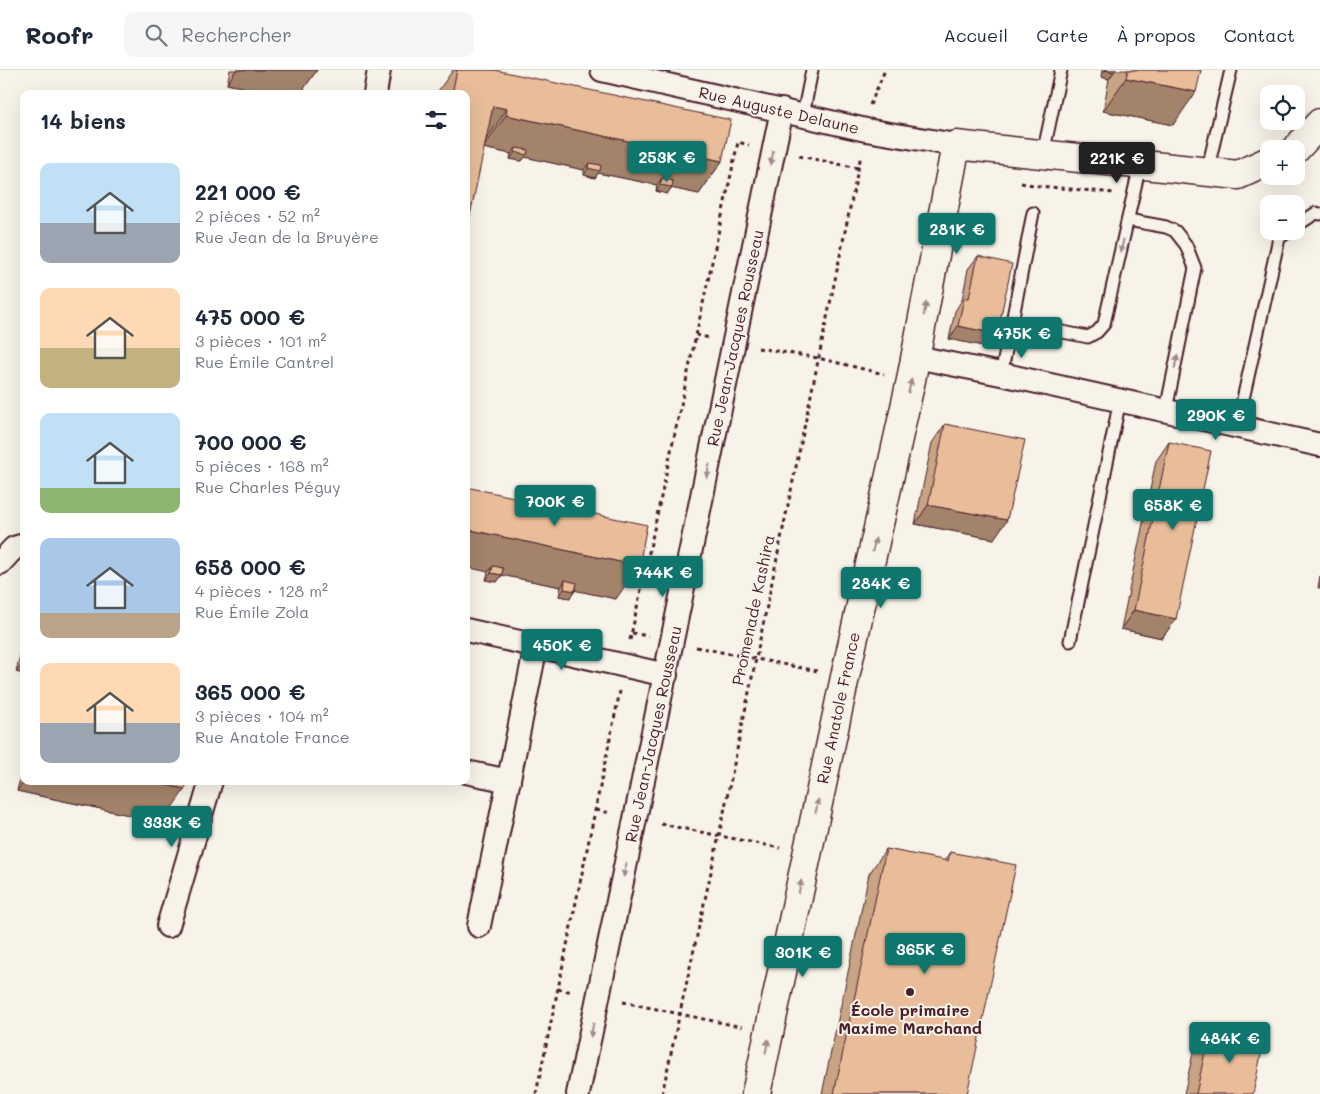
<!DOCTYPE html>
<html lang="fr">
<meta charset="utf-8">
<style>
:root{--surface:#fff;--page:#f6f6f7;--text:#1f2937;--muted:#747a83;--line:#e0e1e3;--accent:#0f766e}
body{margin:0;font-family:Mali,sans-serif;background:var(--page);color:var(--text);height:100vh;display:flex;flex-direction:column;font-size:19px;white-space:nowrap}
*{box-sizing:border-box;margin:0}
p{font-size:16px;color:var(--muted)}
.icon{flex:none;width:28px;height:28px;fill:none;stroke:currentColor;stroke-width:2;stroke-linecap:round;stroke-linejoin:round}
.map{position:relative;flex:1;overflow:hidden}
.sheet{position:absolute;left:20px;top:20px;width:450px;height:695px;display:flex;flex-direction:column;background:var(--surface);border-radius:10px;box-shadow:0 5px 20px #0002}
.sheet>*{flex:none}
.controls{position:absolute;left:1260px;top:15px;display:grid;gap:10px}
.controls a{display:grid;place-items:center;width:45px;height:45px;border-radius:10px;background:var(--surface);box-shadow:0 5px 20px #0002;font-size:25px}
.price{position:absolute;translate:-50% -42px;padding:0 11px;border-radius:5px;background:var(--accent);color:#fff;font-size:16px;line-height:32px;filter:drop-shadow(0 1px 2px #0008)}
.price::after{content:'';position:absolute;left:50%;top:30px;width:15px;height:11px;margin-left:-8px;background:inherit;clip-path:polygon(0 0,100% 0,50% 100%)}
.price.current{background:#222;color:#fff}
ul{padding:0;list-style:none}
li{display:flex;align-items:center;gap:15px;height:125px;padding:0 20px}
li span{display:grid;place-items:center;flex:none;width:140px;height:100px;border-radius:10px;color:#555}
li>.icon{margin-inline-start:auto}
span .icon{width:60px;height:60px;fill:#fffc;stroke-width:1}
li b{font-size:21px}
h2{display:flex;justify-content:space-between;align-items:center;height:60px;padding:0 20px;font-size:21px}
header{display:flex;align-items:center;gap:30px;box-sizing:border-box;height:70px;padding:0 25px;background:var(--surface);border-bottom:1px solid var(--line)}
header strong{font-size:24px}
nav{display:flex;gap:28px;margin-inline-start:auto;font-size:18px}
.search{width:350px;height:45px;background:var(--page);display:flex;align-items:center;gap:12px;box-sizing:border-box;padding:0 18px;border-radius:10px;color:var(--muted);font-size:19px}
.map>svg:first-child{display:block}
</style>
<header>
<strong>Roofr</strong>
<div class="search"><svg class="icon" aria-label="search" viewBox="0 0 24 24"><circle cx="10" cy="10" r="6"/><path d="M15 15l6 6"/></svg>Rechercher</div>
<nav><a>Accueil</a><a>Carte</a><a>À propos</a><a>Contact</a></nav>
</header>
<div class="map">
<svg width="1320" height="1024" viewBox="0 0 1320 1024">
<rect width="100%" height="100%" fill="#f7f3e8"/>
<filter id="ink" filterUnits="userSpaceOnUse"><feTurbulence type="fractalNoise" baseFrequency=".02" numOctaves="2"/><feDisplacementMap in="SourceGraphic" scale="10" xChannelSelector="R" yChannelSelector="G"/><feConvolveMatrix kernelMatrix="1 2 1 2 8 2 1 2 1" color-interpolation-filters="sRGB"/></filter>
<g filter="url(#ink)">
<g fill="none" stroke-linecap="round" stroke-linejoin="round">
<!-- lane casing -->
<g stroke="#4a1f2b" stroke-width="15">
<g id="lane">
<polyline points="803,45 812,0"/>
<polyline points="1043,84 1061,0"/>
<polyline points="1207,102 1231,0"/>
<polyline points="1128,150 1166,157 1175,161 1186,175 1195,198 1166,340"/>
<polyline points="1296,156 1316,143 1320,144"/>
<polyline points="1012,252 1033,143"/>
<polyline points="1001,304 1012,252 1088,267 1097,262 1104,254 1140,95"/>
<polyline points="1237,356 1279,168 1289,161"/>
<polyline points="1070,571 1120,330"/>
</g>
</g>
<!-- street casing -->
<g stroke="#4a1f2b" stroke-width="26">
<g id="street">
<polyline points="602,0 866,60 956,75"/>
<polyline points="375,24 379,0"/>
<polyline points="916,287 1001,304 1320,375"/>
<polyline points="0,493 14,478 24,475"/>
<polyline points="466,560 666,605"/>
<polyline points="466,702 509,711"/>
<polyline points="168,856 211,711"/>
<polyline points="479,856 536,576"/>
<polyline points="578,1024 782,40"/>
</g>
</g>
<!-- secondary casing -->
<g stroke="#4a1f2b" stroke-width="31">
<g id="secondary">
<polyline points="1296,79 1320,53"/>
<polyline points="756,1024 845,607 911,310 956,75 1238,105 1269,91"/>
</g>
</g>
<!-- path -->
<g stroke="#4a1f2b" stroke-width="3" stroke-dasharray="4 4" stroke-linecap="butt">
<polyline points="870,35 885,0"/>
<polyline points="799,86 858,98"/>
<polyline points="1021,113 1039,116 1114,123"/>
<polyline points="696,265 710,268"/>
<polyline points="758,278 818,288 884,304"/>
<polyline points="632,563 648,566"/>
<polyline points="630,570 738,72 749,75"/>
<polyline points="696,577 817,601"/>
<polyline points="596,740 611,743"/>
<polyline points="661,754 780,778"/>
<polyline points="558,919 573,922"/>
<polyline points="623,932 742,957"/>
<polyline points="536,1024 620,621"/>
<polyline points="662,1024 719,766 861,85"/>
</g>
<!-- lane -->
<use href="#lane" stroke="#f7f3e8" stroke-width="11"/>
<!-- street -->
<use href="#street" stroke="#f7f3e8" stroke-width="22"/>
<!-- secondary -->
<use href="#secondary" stroke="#f7f3e8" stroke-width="28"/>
</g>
<!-- wall -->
<g fill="#c8a384" stroke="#4a1f2b">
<polygon points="230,0 317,0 300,24 274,24 227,14"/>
<polygon points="453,0 495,0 722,91 699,124 671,118 667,124 656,121 657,115 598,103 595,108 584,105 584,100 525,87 522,91 510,89 511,84 484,78 466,24 436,24"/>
<polygon points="1102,0 1201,0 1173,55 1103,41 1109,9 1101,7"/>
<polygon points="978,186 988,277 949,269 955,241 962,230 968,199"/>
<polygon points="945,354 994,469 915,454 932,373"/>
<polygon points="1169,372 1176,549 1162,568 1121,559 1156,391"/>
<polygon points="466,417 616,529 575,520 570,528 559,526 561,517 502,505 497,512 486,510 488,502"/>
<polygon points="24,428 24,449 20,448"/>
<polygon points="1320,506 1320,518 1318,518"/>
<polygon points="24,569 24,604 16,602"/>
<polygon points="24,689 24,711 162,752 17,721"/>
<polygon points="886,779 944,791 950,782 967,1024 822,1024 869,804"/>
<polygon points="1210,959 1253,1024 1184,1024 1193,983"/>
</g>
<!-- shaded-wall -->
<g fill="#a3846b" stroke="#4a1f2b">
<polygon points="236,0 317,0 300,24 274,24 227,14"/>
<polygon points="1105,0 1114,2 1109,9 1101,7"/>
<polygon points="1126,8 1196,22 1173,55 1103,41"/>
<polygon points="493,36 507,39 484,73"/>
<polygon points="506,45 722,91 699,124 671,118 667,124 656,121 660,115 662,108 657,115 598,103 595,108 584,105 588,98 589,93 584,100 525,87 522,91 510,89 515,82 516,78 511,84 483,78"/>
<polygon points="958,256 997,264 988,277 949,269"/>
<polygon points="928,435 1007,450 994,469 915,454"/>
<polygon points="24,442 24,449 20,448"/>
<polygon points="466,459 639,496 616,529 564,518 565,510 561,517 491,503 493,496 488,502 466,497"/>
<polygon points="491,503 502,505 497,512 486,510"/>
<polygon points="564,519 575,521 570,528 559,526"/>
<polygon points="1134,540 1176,549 1162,568 1121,559"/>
<polygon points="24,592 24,604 16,602"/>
<polygon points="24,711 148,711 185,719 162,752 17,721"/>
</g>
<!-- building -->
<g fill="#e9bd99" stroke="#4a1f2b">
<polygon points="457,0 495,0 731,50 722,91 506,45 507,39 493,36 466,165 466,24 452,24"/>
<polygon points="1105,0 1116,0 1114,2"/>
<polygon points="1128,0 1201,0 1196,22 1126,8"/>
<polygon points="516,78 528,80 527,85 515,82"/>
<polygon points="589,93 601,95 600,101 588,98"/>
<polygon points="662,108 673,111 672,117 660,115"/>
<polygon points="978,186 1012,194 997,264 958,256 964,228 969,228"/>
<polygon points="945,354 1025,370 1007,450 928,435"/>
<polygon points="1169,372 1211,381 1176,549 1134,540"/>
<polygon points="466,417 647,455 639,496 466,459"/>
<polygon points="493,496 503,498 502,505 491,503"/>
<polygon points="565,510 577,513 575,521 564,519"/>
<polygon points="148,711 187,711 185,719"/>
<polygon points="886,779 948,791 950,782 1016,795 967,1024 834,1024"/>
<polygon points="1210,959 1264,970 1253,1024 1196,1024"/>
</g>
<!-- one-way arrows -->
<defs><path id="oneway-solid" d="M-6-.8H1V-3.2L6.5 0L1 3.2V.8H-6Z" transform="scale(1.25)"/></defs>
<g fill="#a0898a">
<use href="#oneway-solid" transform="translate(772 88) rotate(101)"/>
<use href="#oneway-solid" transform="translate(1122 176) rotate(103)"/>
<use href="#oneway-solid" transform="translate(925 239) rotate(-79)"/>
<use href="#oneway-solid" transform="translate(1176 292) rotate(-79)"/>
<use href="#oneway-solid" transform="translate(910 316) rotate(-77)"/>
<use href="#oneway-solid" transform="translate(708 401) rotate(102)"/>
<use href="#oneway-solid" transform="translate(874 475) rotate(-77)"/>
<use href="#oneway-solid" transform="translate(817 736) rotate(-78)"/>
<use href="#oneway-solid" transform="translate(625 800) rotate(102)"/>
<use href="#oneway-solid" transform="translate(800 817) rotate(-78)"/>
<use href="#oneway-solid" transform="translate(592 960) rotate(102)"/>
<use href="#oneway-solid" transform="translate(767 976) rotate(-78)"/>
</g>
</g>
<!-- markers -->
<circle fill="#4a1f2b" stroke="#f7f3e8" stroke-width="2" cx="910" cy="922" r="5"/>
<g text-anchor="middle" stroke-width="4" stroke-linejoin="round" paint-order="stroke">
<!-- street labels -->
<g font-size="16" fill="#4a1f2b" stroke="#f7f3e8">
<text transform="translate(779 40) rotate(13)" y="6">Rue Auguste Delaune</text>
<text transform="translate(735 268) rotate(-78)" y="6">Rue Jean-Jacques Rousseau</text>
<text transform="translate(753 540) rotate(-78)" y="6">Promenade Kashira</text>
<text transform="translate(838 638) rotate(-78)" y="6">Rue Anatole France</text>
<text transform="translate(653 664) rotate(-78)" y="6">Rue Jean-Jacques Rousseau</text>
</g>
<!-- poi labels -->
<g font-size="16" font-weight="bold" fill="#4a1f2b" stroke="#f7f3e8">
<text x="910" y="946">École primaire<tspan x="910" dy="18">Maxime Marchand</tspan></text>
</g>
</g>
</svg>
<div class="controls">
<a><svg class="icon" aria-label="locate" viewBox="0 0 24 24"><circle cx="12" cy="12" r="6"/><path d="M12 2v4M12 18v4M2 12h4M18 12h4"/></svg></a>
<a>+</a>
<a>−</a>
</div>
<b class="price" style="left:667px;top:113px">253K €</b>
<b class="price current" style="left:1117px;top:114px">221K €</b>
<b class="price" style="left:957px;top:185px">281K €</b>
<b class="price" style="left:1022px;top:289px">475K €</b>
<b class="price" style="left:1216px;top:371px">290K €</b>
<b class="price" style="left:555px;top:457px">700K €</b>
<b class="price" style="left:1173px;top:461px">658K €</b>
<b class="price" style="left:663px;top:528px">744K €</b>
<b class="price" style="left:881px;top:539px">284K €</b>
<b class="price" style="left:562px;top:601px">450K €</b>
<b class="price" style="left:172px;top:778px">333K €</b>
<b class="price" style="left:925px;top:905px">365K €</b>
<b class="price" style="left:803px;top:908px">301K €</b>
<b class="price" style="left:1230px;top:994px">484K €</b>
<section class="sheet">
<h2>14 biens<svg class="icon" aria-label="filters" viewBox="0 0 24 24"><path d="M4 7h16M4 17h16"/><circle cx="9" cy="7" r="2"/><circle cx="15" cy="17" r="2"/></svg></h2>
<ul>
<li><span style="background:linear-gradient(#bfe0f5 60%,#9aa5b1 0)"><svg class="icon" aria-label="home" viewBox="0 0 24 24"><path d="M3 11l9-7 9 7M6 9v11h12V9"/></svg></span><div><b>221 000 €</b><p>2 pièces · 52 m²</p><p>Rue Jean de la Bruyère</p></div></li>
<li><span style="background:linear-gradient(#ffd9b3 60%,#c2b280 0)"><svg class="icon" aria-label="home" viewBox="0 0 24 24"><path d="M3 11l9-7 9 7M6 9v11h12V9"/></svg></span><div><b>475 000 €</b><p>3 pièces · 101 m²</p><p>Rue Émile Cantrel</p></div></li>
<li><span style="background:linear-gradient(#bfe0f5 75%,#8fb573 0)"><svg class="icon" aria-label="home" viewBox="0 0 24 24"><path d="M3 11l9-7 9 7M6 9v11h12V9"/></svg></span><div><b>700 000 €</b><p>5 pièces · 168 m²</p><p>Rue Charles Péguy</p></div></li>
<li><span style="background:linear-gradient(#a9c7e8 75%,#b9a48a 0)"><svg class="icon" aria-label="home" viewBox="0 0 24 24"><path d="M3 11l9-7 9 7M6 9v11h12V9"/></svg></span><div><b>658 000 €</b><p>4 pièces · 128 m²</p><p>Rue Émile Zola</p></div></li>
<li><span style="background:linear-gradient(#ffd9b3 60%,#9aa5b1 0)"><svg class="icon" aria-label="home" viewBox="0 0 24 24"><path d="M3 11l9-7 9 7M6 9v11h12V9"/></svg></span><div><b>365 000 €</b><p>3 pièces · 104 m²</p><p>Rue Anatole France</p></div></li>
</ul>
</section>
</div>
